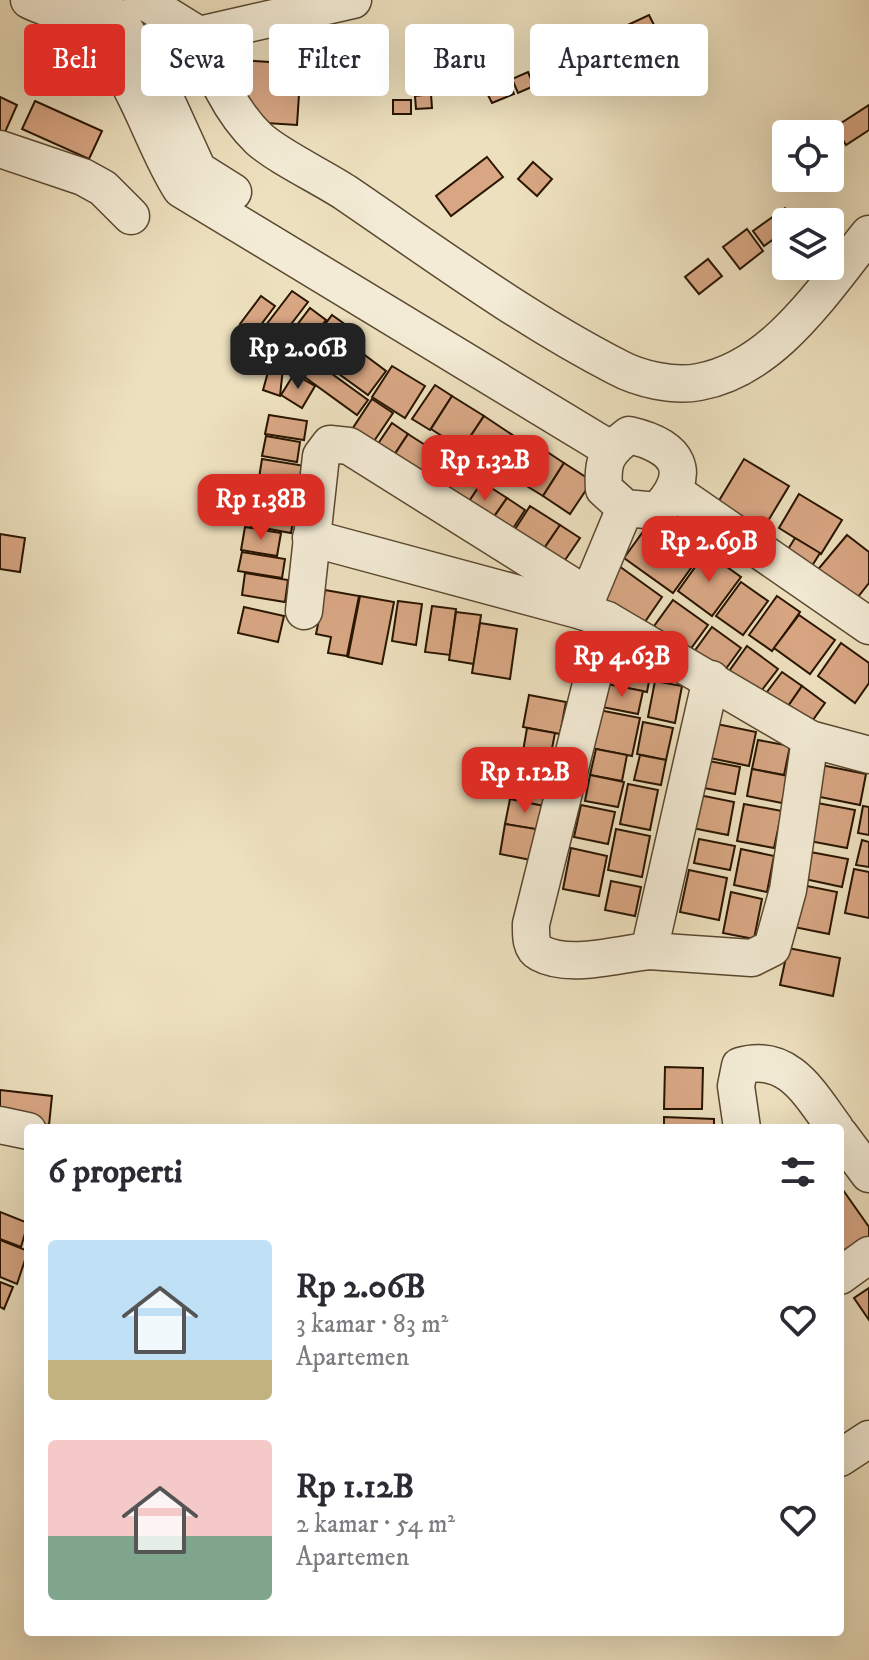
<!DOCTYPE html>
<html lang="id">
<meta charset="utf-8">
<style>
:root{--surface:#fff;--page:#f7f7f7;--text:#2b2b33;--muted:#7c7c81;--accent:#d93025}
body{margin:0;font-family:"IM FELL DW Pica",serif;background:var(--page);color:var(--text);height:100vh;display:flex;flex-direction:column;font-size:30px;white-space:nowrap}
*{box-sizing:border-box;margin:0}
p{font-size:26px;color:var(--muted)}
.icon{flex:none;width:44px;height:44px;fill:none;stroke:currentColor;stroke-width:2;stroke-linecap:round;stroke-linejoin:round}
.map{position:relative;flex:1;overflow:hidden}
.sheet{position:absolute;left:24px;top:1124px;width:820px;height:512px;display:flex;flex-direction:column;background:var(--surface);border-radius:8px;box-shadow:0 8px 32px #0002}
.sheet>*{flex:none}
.hud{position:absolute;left:24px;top:24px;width:822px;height:72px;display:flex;gap:16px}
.tools{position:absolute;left:772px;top:120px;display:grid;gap:16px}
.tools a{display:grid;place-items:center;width:72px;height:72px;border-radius:8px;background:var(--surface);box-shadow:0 8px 32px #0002;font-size:40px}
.price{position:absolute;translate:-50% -68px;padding:0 18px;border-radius:16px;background:var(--accent);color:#fff;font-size:26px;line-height:52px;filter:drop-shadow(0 2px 4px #0008)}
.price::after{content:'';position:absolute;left:50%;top:48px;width:24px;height:18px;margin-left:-12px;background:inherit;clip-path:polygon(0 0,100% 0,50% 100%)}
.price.selected{background:#222;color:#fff}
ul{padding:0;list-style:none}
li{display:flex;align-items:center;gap:24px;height:200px;padding:0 24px}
li span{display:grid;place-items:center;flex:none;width:224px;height:160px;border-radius:8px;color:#555}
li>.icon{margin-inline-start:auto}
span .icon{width:96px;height:96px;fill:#fffc;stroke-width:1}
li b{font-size:34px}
h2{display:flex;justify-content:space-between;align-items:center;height:96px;padding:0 24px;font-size:34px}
.chip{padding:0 28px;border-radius:8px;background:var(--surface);box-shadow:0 8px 32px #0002;font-size:28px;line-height:72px}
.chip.selected{background:var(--accent);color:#fff}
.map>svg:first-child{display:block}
</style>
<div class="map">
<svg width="869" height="1660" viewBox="0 0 869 1660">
<rect width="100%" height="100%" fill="#ede0be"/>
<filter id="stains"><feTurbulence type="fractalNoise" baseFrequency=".0025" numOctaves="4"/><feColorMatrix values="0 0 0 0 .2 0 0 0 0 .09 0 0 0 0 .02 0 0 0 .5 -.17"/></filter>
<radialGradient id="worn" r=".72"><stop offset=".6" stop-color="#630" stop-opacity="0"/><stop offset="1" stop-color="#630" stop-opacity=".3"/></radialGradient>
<!-- building -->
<g fill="#d8a683" stroke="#291501" stroke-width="2">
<polygon points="649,15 665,47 635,62 619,29"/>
<polygon points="591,47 599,64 580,72 573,55"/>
<polygon points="570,59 576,72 557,81 551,67"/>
<polygon points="239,60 301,64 297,125 250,122 236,108"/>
<polygon points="547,66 552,78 537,85 531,72"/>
<polygon points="528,72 534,86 518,93 512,79"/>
<polygon points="508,79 514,94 492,103 485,89"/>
<polygon points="431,94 432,108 416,109 415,96"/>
<polygon points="0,97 17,105 2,139 0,138"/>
<rect x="393" y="100" width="18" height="14"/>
<polygon points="35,101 102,131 89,159 22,129"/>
<polygon points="869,105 869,130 846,145 835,127"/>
<polygon points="487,157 503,177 451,216 436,196"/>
<polygon points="533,162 552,179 537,196 518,179"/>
<polygon points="785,208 796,222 786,222 786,230 764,246 753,231"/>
<polygon points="747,229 763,251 740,269 723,247"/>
<polygon points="708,259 722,276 699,294 685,277"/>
<polygon points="292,291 308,302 282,336 266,325"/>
<polygon points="261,296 275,306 254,334 240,324"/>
<polygon points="310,308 326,320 303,350 287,338"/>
<polygon points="332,315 353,330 336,352 330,348 320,362 305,351"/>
<polygon points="263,325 283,341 273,355 253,339"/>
<polygon points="346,341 386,371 368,395 328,366"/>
<polygon points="286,344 305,358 294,374 285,368 290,361 279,353"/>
<polygon points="310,358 368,400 357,415 299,373"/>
<polygon points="270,365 283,368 280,396 263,390"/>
<polygon points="392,366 425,386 405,418 372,397"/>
<polygon points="294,374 315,386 302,408 281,395"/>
<polygon points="435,385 452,396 430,430 412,419"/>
<polygon points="452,396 484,416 462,449 431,429"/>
<polygon points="372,399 393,413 364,456 343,443"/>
<polygon points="269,415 307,421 304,440 265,434"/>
<polygon points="484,416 514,436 490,472 460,452"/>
<polygon points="392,423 408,434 387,466 369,457"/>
<polygon points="408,434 436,452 415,484 387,466"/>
<polygon points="266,436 300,442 297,462 262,456"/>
<polygon points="526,438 564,463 543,496 504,472"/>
<polygon points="436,452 461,468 441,498 416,482"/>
<polygon points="262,459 305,466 302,486 259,478"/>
<polygon points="744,459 789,486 762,531 717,504"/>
<polygon points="564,463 592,481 570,514 543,496"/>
<polygon points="461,468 482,482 460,515 439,501"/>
<polygon points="253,479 304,488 300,510 249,502"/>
<polygon points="482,482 507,498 488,525 464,509"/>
<polygon points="799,494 842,520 821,554 779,528"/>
<polygon points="507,498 525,510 508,536 489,524"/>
<polygon points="250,504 295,511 291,533 247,525"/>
<polygon points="530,506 560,525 541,553 512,534"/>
<polygon points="650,522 699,557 673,593 624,558"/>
<polygon points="560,525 580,538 561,566 541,553"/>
<polygon points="245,527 281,533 277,556 241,550"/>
<polygon points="0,534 25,538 20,572 0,569"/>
<polygon points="847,535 869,552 869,583 853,603 815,573"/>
<polygon points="795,538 820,553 807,574 782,559"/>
<polygon points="242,552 285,559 282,578 238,571"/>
<polygon points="706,552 741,577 712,616 678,591"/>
<polygon points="619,566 662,597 640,629 596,598"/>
<polygon points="245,573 288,580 285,602 242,595"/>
<polygon points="741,582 768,601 743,635 716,616"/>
<polygon points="325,590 359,596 347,656 328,653 331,637 316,634"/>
<polygon points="360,596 394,602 382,664 348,657"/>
<polygon points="777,596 800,612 772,651 749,635"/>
<polygon points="673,600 708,625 684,658 649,633"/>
<polygon points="398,601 422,604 416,645 392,641"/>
<polygon points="432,606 456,609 450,655 425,652"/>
<polygon points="244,607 284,616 278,642 238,633"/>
<polygon points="456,612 481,615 474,664 449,660"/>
<polygon points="799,615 835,640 810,674 774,648"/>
<polygon points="480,623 517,629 510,679 472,673"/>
<polygon points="712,627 741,648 717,681 688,660"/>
<polygon points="841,643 869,663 869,683 855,703 818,676"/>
<polygon points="747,646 778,669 752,703 722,681"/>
<polygon points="607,655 652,665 647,692 601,683"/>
<polygon points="782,672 802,686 782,715 761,700"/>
<polygon points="655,681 682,686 675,723 648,717"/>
<polygon points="607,684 643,691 638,714 602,707"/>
<polygon points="802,686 825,703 805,731 782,715"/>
<polygon points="529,695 566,702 560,734 523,727"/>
<polygon points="599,710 640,718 632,756 591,748"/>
<polygon points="643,722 673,728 666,760 637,754"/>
<polygon points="707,722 756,732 749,766 700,756"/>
<polygon points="527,728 555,733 548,769 521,763"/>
<polygon points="758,740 790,746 784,775 752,769"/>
<polygon points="596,749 627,755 622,781 590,775"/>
<polygon points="640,755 666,760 661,785 634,780"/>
<polygon points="709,761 740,767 735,794 704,788"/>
<polygon points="821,765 866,774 860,805 815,796"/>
<polygon points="752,769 788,776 782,803 747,796"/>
<polygon points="516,771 548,777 543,806 510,799"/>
<polygon points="590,775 624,782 618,807 585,801"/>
<polygon points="628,784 658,790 650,830 620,824"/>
<polygon points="694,794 734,802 728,835 687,827"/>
<polygon points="510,799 544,806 540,830 505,824"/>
<polygon points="812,802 855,810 847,848 804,840"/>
<polygon points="744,804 782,811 774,848 737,841"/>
<polygon points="581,805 615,812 608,844 574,837"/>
<polygon points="863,806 869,807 869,835 858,833"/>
<polygon points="505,824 542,830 536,861 500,854"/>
<polygon points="616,829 650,836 642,877 608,870"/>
<polygon points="699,839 735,846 730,870 694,863"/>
<polygon points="862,840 869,842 869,867 856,865"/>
<polygon points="571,848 607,856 599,896 563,889"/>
<polygon points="741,849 774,856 767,892 734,885"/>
<polygon points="805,851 848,859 842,887 800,878"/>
<polygon points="854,869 869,872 869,918 845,913"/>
<polygon points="689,870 727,878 719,920 680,912"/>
<polygon points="611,881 641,887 635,916 605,910"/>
<polygon points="797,884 837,892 829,934 789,926"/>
<polygon points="731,892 762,899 754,939 723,933"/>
<polygon points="788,948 840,958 833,996 780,985"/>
<polygon points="665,1067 703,1068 702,1109 664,1109"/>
<polygon points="0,1090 52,1096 49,1125 0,1120"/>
<polygon points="664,1117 714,1119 714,1128 664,1128"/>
<polygon points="843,1190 869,1227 869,1243 848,1257 840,1246 840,1192"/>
<polygon points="0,1212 28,1223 21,1247 0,1239"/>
<polygon points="0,1240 28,1251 17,1284 0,1277"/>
<polygon points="0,1282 13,1287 4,1309 0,1307"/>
<polygon points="869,1288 869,1320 854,1298"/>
</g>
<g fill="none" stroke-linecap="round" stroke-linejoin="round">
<!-- minor casing -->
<g stroke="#5a4830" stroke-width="39">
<g id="minor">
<path d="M29 0C42 7 57 10 69 16 132 52 145 133 181 189L610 449"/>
<polyline points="90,0 119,19 167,102 198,170 233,192"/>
<polyline points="142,0 199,35"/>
<path d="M353 0 199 35C214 73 229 110 259 139 279 157 322 177 346 193 434 253 522 318 617 367 639 379 674 387 699 382 775 368 823 290 869 234"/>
<polyline points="0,149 83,177 103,188 131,216"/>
<path d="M629 435C678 446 695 472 657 511L625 508 604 489C602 461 606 452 629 435Z"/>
<polyline points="675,492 869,626"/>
<polyline points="625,508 582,611 607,620 810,739 788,890 772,948 752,958 649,951"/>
<polyline points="311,538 582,611"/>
<polyline points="304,611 321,456 330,444 349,446 588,596"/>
<path d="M607 620 531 924C531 934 530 948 540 953 569 969 618 954 649 951L711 679"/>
<polyline points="810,739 869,755"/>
<polyline points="0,1125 28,1131"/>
<path d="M742 1128 736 1086 740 1066C788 1052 810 1094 835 1128"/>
<polyline points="840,1135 869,1174"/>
<polyline points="840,1276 869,1255"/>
<polyline points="840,1458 869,1439"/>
</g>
</g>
<!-- minor -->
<use href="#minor" stroke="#f3ebd5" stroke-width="36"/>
</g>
<rect width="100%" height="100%" filter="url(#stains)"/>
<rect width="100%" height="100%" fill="url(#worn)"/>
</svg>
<div class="tools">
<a><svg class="icon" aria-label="locate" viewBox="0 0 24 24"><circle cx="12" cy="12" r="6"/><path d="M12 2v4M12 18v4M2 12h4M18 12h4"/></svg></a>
<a><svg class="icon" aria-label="layers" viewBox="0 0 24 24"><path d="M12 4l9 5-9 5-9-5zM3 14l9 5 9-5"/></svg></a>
</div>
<b class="price selected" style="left:298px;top:391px">Rp 2.06B</b>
<b class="price" style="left:485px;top:503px">Rp 1.32B</b>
<b class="price" style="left:261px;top:542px">Rp 1.38B</b>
<b class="price" style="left:709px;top:584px">Rp 2.69B</b>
<b class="price" style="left:622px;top:699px">Rp 4.63B</b>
<b class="price" style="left:525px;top:815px">Rp 1.12B</b>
<div class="hud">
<a class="chip selected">Beli</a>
<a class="chip">Sewa</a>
<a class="chip">Filter</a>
<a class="chip">Baru</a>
<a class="chip">Apartemen</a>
</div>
<section class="sheet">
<h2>6 properti<svg class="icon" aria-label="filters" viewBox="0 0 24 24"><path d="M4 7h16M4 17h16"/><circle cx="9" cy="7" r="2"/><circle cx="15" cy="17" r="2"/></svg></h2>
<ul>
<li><span style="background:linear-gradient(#bfe0f5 75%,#c2b280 0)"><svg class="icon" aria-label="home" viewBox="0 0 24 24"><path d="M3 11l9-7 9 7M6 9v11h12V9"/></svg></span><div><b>Rp 2.06B</b><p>3 kamar · 83 m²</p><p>Apartemen</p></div><svg class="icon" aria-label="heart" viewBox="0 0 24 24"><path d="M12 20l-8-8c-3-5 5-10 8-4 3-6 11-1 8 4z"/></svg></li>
<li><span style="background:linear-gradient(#f6c9c9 60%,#7fa58c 0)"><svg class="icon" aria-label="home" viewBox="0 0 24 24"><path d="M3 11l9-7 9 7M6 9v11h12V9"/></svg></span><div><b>Rp 1.12B</b><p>2 kamar · 54 m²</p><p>Apartemen</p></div><svg class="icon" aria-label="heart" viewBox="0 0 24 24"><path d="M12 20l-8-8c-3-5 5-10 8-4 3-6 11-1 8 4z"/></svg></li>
</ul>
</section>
</div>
